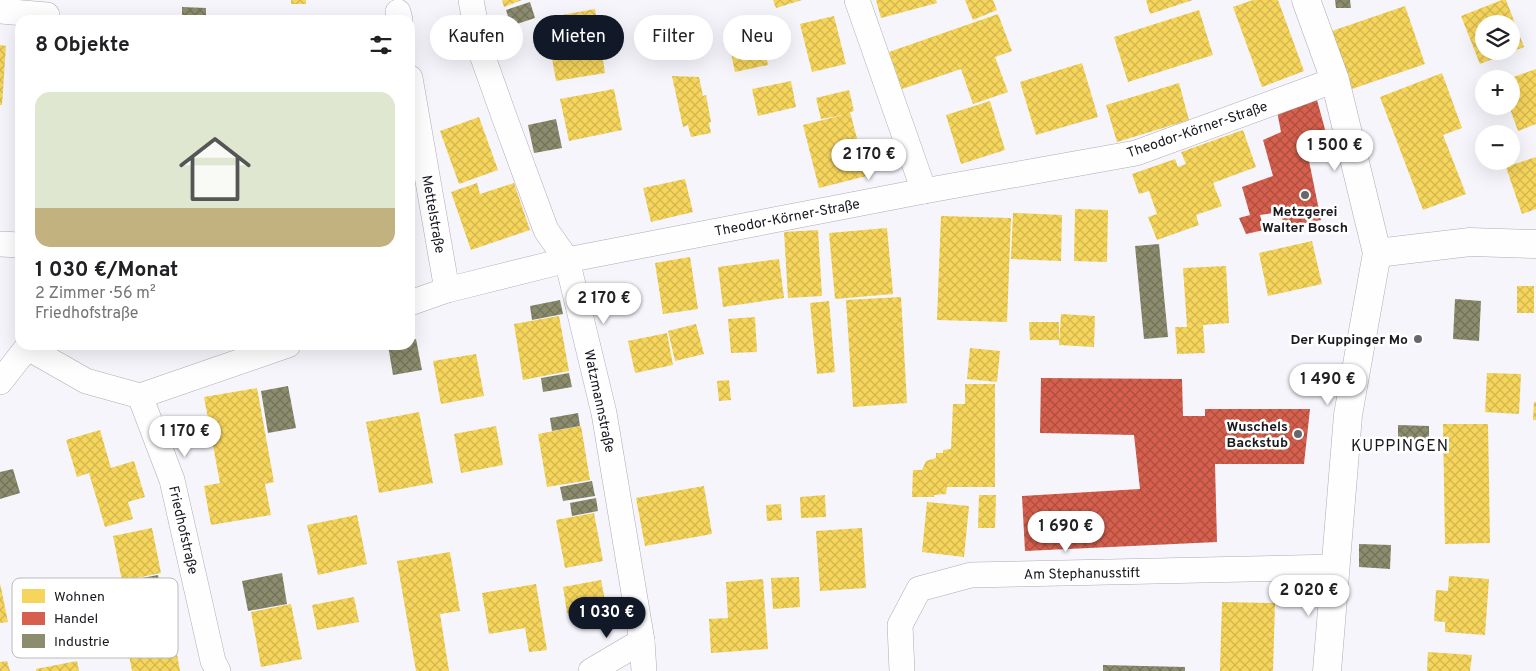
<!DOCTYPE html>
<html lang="de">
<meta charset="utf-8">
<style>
:root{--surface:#fff;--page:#f2f2f2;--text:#202124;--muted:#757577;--line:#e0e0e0;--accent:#111827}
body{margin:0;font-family:Overpass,sans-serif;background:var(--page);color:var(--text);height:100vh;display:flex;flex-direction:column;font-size:19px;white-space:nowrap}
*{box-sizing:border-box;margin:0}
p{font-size:16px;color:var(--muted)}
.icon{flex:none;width:28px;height:28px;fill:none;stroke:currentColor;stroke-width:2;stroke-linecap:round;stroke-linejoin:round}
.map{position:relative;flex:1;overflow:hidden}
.side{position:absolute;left:15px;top:15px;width:400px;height:335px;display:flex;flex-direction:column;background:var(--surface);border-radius:15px;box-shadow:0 5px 20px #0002}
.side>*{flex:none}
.hud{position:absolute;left:430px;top:15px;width:475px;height:45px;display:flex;gap:10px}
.tools{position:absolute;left:1475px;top:15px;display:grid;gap:10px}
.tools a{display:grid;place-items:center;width:45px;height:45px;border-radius:50%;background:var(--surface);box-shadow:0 5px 20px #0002;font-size:25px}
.price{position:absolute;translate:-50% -42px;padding:0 11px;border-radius:18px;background:#fff;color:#222;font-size:16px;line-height:32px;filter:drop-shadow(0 1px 2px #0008)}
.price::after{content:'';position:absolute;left:50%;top:30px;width:15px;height:11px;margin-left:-8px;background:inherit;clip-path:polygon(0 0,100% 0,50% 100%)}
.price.selected{background:var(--accent);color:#fff}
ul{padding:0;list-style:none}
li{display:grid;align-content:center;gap:10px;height:265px;padding:0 20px}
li+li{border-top:1px solid var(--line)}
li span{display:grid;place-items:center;height:155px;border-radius:15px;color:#555}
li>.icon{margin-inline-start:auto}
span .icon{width:90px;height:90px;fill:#fffc;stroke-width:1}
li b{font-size:21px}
h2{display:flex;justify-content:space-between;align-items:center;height:60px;padding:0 20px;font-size:21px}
.chip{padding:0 18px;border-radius:22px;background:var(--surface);box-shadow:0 5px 20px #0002;font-size:18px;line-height:45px}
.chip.selected{background:var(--accent);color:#fff}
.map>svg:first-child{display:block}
</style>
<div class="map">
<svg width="1536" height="671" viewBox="0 0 1536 671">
<defs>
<pattern id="homes-cross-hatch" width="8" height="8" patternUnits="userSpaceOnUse" patternTransform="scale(1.25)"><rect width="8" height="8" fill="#f6d55c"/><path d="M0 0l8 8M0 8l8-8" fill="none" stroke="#d2b650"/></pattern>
<pattern id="shops-cross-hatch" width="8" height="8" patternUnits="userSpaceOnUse" patternTransform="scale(1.25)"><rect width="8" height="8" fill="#d6604d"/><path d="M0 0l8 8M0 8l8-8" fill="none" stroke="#ad4e40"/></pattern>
<pattern id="industry-cross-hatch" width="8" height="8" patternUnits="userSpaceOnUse" patternTransform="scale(1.25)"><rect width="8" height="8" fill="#8c8c6e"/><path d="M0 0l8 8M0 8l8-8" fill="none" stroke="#72725a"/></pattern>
</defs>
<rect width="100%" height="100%" fill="#f6f5fc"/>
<!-- homes -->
<g fill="url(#homes-cross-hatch)" fill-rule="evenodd">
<rect x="291" y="0" width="15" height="4"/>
<polygon points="502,0 522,0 504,7"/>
<polygon points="773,0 802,0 776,8"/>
<polygon points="876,0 936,0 937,3 881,18"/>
<polygon points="965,0 993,0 997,10 973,20"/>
<polygon points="1146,0 1193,0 1150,14"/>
<polygon points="1253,0 1278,0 1304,71 1262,87 1233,7"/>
<path d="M1502 0H1506L1524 47 1480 64 1461 16ZM1484 24H1511V51H1484Z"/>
<polygon points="1405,6 1425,64 1352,89 1332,31"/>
<polygon points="595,9 605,73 556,81 545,18"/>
<polygon points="1199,10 1213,55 1128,82 1114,37"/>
<polygon points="998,14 1012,51 995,57 1008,92 973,104 961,69 902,89 889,52"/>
<polygon points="340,16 364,17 364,20 340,20"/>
<polygon points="834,16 846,64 812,72 800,24"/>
<polygon points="760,27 768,65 735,72 727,34"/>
<polygon points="0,45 6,46 2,105 0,105"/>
<polygon points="1082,63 1098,117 1036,135 1020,82"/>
<polygon points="1536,69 1536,124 1518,131 1509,106 1511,106 1511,78"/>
<polygon points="1442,73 1462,128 1443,135 1466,194 1423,210 1380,97"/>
<polygon points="672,76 699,77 703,96 706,95 711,122 709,123 711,133 691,137 688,125 683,127"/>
<polygon points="791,81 796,107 758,116 752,89"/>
<polygon points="1179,83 1189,120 1117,142 1106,105"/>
<polygon points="614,89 622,130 569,141 560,99"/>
<polygon points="849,90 854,111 850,112 867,176 819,188 803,125 843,115 821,119 816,98"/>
<polygon points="990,101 1005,150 961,164 946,115"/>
<polygon points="479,117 498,170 459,184 440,131"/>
<polygon points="1243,130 1256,167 1213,183 1222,206 1196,215 1199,225 1157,240 1148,217 1157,214 1149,191 1139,194 1132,174 1175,159 1178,167 1186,164 1181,152"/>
<polygon points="1536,157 1536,209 1522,214 1506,167"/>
<polygon points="685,179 693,212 651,222 643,188"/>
<polygon points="477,183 480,194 514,183 530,230 471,250 451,192"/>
<polygon points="1075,209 1108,210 1107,262 1074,261"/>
<polygon points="1013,213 1062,215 1061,261 1011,259"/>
<polygon points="941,216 1011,218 1007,322 937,320"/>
<polygon points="887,228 893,294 835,299 829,233"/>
<polygon points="818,230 822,296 788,298 784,232"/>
<polygon points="1312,241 1322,284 1268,296 1259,253"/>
<polygon points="690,257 698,309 663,314 655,263"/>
<polygon points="779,259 784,298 723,307 718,267"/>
<polygon points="1226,266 1229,323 1203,325 1205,353 1177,354 1175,327 1187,327 1183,268"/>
<rect x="1517" y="286" width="17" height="27"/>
<polygon points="901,297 907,403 853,407 846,300"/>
<polygon points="829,301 835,372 817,374 810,303"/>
<polygon points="1061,314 1095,316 1094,347 1059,345"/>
<polygon points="559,316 569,371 523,380 514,324"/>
<polygon points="755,317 757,352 731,353 728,319"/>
<polygon points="1029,322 1059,322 1059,340 1030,340"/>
<polygon points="696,324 704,354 675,361 668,331"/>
<polygon points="667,333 673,365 635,373 628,341"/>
<polygon points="970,348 1000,351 997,382 967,379"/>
<polygon points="476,354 484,396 441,404 433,361"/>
<polygon points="1487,373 1521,374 1519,414 1485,412"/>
<polygon points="729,380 731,400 719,401 717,381"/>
<polygon points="965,384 995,384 995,487 947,487 946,494 934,495 934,497 912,497 913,470 922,470 926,461 936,458 936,453 943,453 943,450 951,449 953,404 965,404"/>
<polygon points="257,388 274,482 265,484 271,515 211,525 204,486 220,483 204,397"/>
<polygon points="1534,402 1536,402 1536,420 1533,420"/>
<polygon points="419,412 433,483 379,493 366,422"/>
<polygon points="1443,424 1488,424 1490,543 1445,544"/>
<polygon points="496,426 503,465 461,473 454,434"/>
<polygon points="581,426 590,480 547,487 538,434"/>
<polygon points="100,430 111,468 134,461 145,497 128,502 133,519 105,527 89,473 77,477 66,440"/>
<polygon points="704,486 712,534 645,546 636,498"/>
<polygon points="825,495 826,517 801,518 800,497"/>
<polygon points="979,495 996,495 995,528 978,528"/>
<polygon points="927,502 969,506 964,557 922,552"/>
<polygon points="781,504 782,520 767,521 766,505"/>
<polygon points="594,513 603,561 565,568 556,520"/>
<polygon points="357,515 367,564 318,575 307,525"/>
<polygon points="152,528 161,573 122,581 113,536"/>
<polygon points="862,528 866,588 820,591 816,531"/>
<polygon points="450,552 460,611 440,614 449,671 416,671 397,561"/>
<polygon points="1449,576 1489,579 1485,635 1445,632 1445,622 1434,621 1436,590 1448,591"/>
<polygon points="799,577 800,607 773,609 771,578"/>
<polygon points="763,579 768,649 711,653 709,619 728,618 726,582"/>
<polygon points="601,580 606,606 567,613 563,587"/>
<polygon points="0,583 8,622 0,623"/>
<polygon points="536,584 547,650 529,652 525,628 489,634 482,593"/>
<polygon points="354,597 359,622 317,630 312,605"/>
<polygon points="1222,602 1275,603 1273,671 1220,671"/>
<polygon points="291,604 302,659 261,667 251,612"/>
<polygon points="171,620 180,671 132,671 124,628"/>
<polygon points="1428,652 1472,655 1470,671 1427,671"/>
<polygon points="7,661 10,671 0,671 0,662"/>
<polygon points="77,661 79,671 36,671 36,669"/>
</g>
<!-- shops -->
<g fill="url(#shops-cross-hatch)">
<polygon points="1317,100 1326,133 1317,136 1321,154 1308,156 1321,220 1285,227 1280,212 1260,215 1264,230 1246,234 1239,218 1250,215 1242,187 1273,176 1263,140 1281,132 1277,111"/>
<polygon points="1041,378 1182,379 1183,416 1205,416 1205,409 1310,409 1304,464 1215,464 1217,542 1025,551 1022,496 1140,489 1134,435 1040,433"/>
</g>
<!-- industry -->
<g fill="url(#industry-cross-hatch)">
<polygon points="1335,0 1350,0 1351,8 1336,8"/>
<polygon points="530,2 535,18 511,26 506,10"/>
<polygon points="182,7 206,8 206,20 182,20"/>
<polygon points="556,119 562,148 534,153 528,125"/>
<polygon points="1159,244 1168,337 1144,339 1135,246"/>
<polygon points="1455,299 1481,301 1479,341 1453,339"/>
<polygon points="560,300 563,314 532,320 530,306"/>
<polygon points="416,339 422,370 393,375 388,345 410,345 410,340"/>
<polygon points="569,373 572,387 543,392 541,378"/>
<polygon points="288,386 296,428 268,433 261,391"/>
<polygon points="578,413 580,426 552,431 550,418"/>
<polygon points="1398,425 1429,426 1429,450 1398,450"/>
<polygon points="13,469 20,493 0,499 0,472"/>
<polygon points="592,481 595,496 563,501 560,487"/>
<polygon points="596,498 598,511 572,516 570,503"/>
<polygon points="1359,544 1391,545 1390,569 1359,567"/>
<polygon points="282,573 287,604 248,611 242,581"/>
<polygon points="158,575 163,602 141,606 136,579"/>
<polygon points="1103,665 1185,667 1185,671 1103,671"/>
</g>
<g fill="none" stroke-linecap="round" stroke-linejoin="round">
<!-- street casing -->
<g stroke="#adacb3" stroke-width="26">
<g id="street">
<polyline points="471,0 480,49 505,119 546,230 567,260 604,413 642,641 644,671"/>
<polyline points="857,0 924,191"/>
<polyline points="0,11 47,15"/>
<polyline points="398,12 400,20"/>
<polyline points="410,78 447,290"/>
<polyline points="0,244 20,245"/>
<polyline points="410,303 447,290 567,260 924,191 1136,153 1335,80"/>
<polyline points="28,348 86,381 140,396 172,480 213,661 218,671"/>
<polyline points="0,382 29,345"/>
<polyline points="140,396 288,345"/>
<polyline points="591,671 642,641"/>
<polyline points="902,671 900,625 919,589 971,575 1335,567"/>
</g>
</g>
<!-- secondary casing -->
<g stroke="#adacb3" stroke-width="29">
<g id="secondary">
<polyline points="1306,0 1335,80 1377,253 1348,415 1327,671"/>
<polyline points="1377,253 1470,242 1536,244"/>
</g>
</g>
<!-- street -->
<use href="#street" stroke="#fefeff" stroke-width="25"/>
<!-- secondary -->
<use href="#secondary" stroke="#fefeff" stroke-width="28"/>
</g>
<!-- markers -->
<g fill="#67666d" stroke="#fff" stroke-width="2">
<circle cx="1305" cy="195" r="5"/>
<circle cx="1418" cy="339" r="5"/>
<circle cx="1298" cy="434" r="5"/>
</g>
<g text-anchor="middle" stroke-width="5" stroke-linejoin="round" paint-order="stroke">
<!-- street labels -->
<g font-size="14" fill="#1a1920" stroke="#fff">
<text transform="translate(1197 129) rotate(-19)" y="5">Theodor-Körner-Straße</text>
<text transform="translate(434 214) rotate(80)" y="5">Mettelstraße</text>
<text transform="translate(787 217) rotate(-11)" y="5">Theodor-Körner-Straße</text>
<text transform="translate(600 401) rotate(78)" y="5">Watzmannstraße</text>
<text transform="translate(184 530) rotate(77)" y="5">Friedhofstraße</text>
<text transform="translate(1082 573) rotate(-1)" y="5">Am Stephanusstift</text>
</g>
<!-- poi labels -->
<g font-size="14" font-weight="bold" fill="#1a1920" stroke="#fff" text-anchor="end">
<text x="1305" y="216" text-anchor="middle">Metzgerei<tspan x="1305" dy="16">Walter Bosch</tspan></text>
<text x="1408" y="344">Der Kuppinger Mo</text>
<text x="1288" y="431">Wuschels<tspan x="1288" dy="16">Backstub</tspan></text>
</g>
<!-- quarter labels -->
<g font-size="16" letter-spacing="1" fill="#1a1920" stroke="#fff">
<text x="1400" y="451">KUPPINGEN</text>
</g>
</g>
<!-- legend -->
<rect x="12" y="578" width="166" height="80" rx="8" fill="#fff" stroke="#bababc" stroke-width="1"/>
<rect x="22" y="589" width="23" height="14" fill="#f6d55c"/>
<rect x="22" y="612" width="23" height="13" fill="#d6604d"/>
<rect x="22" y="634" width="23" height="14" fill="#8c8c6e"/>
<g font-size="14" fill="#1a1920">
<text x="54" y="601">Wohnen</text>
<text x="54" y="623">Handel</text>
<text x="54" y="646">Industrie</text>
</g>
</svg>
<div class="tools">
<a><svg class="icon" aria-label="layers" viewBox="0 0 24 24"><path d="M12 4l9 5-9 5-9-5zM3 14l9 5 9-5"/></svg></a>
<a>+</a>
<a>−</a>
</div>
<b class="price" style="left:1335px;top:172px">1 500 €</b>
<b class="price" style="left:869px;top:181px">2 170 €</b>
<b class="price" style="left:604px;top:325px">2 170 €</b>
<b class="price" style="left:1328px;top:406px">1 490 €</b>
<b class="price" style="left:185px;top:458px">1 170 €</b>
<b class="price" style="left:1066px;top:553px">1 690 €</b>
<b class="price" style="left:1309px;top:617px">2 020 €</b>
<b class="price selected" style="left:607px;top:639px">1 030 €</b>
<div class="hud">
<a class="chip">Kaufen</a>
<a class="chip selected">Mieten</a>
<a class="chip">Filter</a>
<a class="chip">Neu</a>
</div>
<section class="side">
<h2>8 Objekte<svg class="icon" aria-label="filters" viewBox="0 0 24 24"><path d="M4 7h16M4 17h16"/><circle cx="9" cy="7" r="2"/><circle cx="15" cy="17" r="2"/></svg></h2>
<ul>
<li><span style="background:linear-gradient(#dfe7d0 75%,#c2b280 0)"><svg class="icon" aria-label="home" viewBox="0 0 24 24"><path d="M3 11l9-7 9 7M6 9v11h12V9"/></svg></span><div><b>1 030 €/Monat</b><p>2 Zimmer · 56 m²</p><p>Friedhofstraße</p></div></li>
</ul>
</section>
</div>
